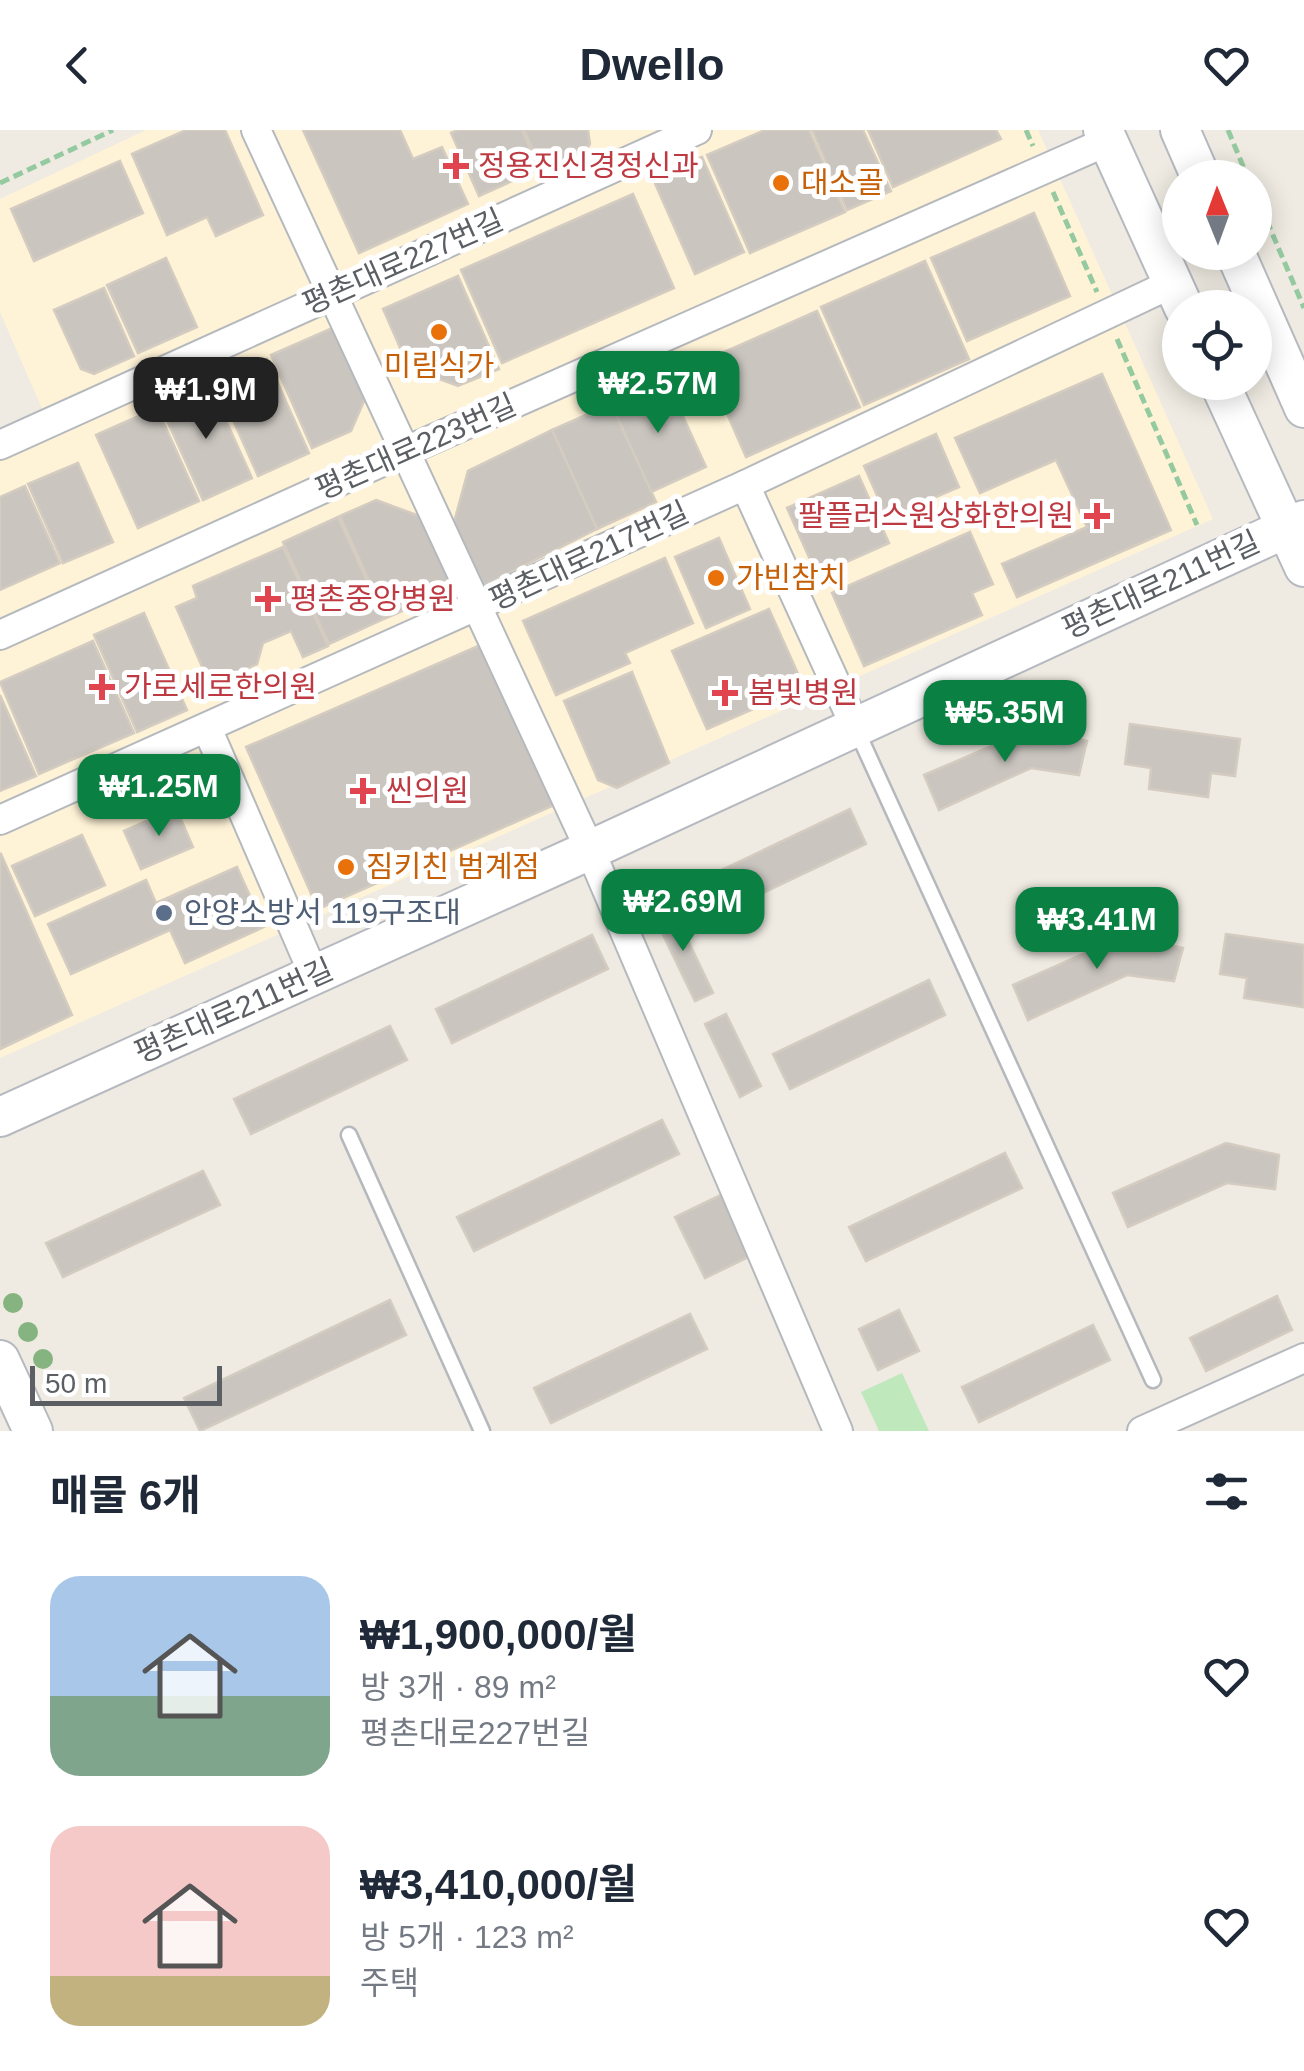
<!DOCTYPE html>
<html lang="ko">
<meta charset="utf-8">
<style>
:root{--surface:#fff;--page:#f2f2f3;--text:#1f2937;--muted:#747a83;--accent:#0b8043}
body{margin:0;font-family:Arial,"Noto Sans KR",sans-serif;background:var(--page);color:var(--text);height:100vh;display:flex;flex-direction:column;font-size:38px;white-space:nowrap}
*{box-sizing:border-box;margin:0}
p{font-size:32px;color:var(--muted)}
.icon{flex:none;width:55px;height:55px;fill:none;stroke:currentColor;stroke-width:2;stroke-linecap:round;stroke-linejoin:round}
.map{position:relative;height:1301px;overflow:hidden}
.side{display:flex;flex-direction:column;background:var(--surface);flex:1}
.side>*{flex:none}
.needle{width:65px;rotate:359deg}
.buttons{position:absolute;left:1162px;top:30px;display:grid;gap:20px}
.buttons a{display:grid;place-items:center;width:110px;height:110px;border-radius:50%;background:var(--surface);box-shadow:0 5px 25px #0003;font-size:50px}
.scale{position:absolute;left:30px;bottom:25px;width:192px;box-sizing:border-box;padding-left:10px;border:5px solid #5b5f64;border-top:0;font-size:28px;line-height:35px;white-space:nowrap;color:#5b5f64;-webkit-text-stroke:8px #fff;paint-order:stroke}
.price{position:absolute;translate:-50% -85px;padding:0 22px;border-radius:20px;background:var(--accent);color:#fff;font-size:32px;line-height:65px;filter:drop-shadow(0 2px 5px #0008)}
.price::after{content:'';position:absolute;left:50%;top:60px;width:30px;height:22px;margin-left:-15px;background:inherit;clip-path:polygon(0 0,100% 0,50% 100%)}
.price.on{background:#222;color:#fff}
ul{padding:0;list-style:none}
li{display:flex;align-items:center;gap:30px;height:250px;padding:0 50px}
li span{display:grid;place-items:center;flex:none;width:280px;height:200px;border-radius:30px;color:#555}
li>.icon{margin-inline-start:auto}
span .icon{width:120px;height:120px;fill:#fffc;stroke-width:1}
li b{font-size:42px}
h2{display:flex;justify-content:space-between;align-items:center;height:120px;padding:0 50px;font-size:42px}
header{display:flex;justify-content:space-between;align-items:center;height:130px;padding:0 50px;background:var(--surface);font-size:45px;font-weight:800}
.map>svg:first-child{display:block}
</style>
<header><svg class="icon" aria-label="back" viewBox="0 0 24 24"><path d="M15 5l-7 7 7 7"/></svg>Dwello<svg class="icon" aria-label="heart" viewBox="0 0 24 24"><path d="M12 20l-8-8c-3-5 5-10 8-4 3-6 11-1 8 4z"/></svg></header>
<div class="map">
<svg width="1304" height="1301" viewBox="0 0 1304 1301">
<rect width="100%" height="100%" fill="#efebe2"/>
<!-- commercial -->
<polygon fill="#fff3d7" points="146,0 1038,0 1213,389 0,928 0,329 53,304 0,182 0,69"/>
<!-- green -->
<polygon fill="#c0e8bd" points="902,1243 929,1301 879,1301 861,1262"/>
<!-- building -->
<g fill="#cac5bf" stroke="#d4ccc0" stroke-width="2.5">
<polygon points="186,0 225,0 263,85 216,106 207,87 167,105 132,24"/>
<polygon points="303,0 400,0 413,29 442,17 468,74 359,123"/>
<polygon points="458,0 522,0 539,39 479,66 451,3"/>
<polygon points="524,0 588,0 590,14 585,22 542,41"/>
<polygon points="765,0 809,0 845,82 750,123 707,25"/>
<polygon points="812,0 863,0 891,61 847,80"/>
<polygon points="868,0 996,0 1001,9 893,57"/>
<polygon points="702,27 744,122 695,144 653,49"/>
<polygon points="120,31 143,83 34,131 11,79"/>
<polygon points="633,64 674,158 502,233 461,140"/>
<polygon points="1034,83 1070,166 967,211 931,128"/>
<polygon points="166,128 197,197 138,223 107,155"/>
<polygon points="925,131 969,229 864,275 821,177"/>
<polygon points="458,146 499,239 458,256 409,238 383,179"/>
<polygon points="104,158 134,226 94,244 81,239 54,180"/>
<polygon points="817,181 860,277 746,327 704,231"/>
<polygon points="344,193 371,255 351,301 312,318 271,225"/>
<polygon points="267,229 309,323 258,346 216,252"/>
<polygon points="1102,244 1171,400 1017,467 1002,434 1087,397 1056,330 980,363 955,308"/>
<polygon points="666,249 706,337 651,362 611,274"/>
<polygon points="209,253 252,348 203,370 160,275"/>
<polygon points="611,274 656,372 597,399 552,300"/>
<polygon points="157,278 199,371 138,398 96,305"/>
<polygon points="552,300 597,399 479,458 451,403 468,341"/>
<polygon points="936,304 959,357 887,388 864,336"/>
<polygon points="78,333 113,412 63,433 28,354"/>
<polygon points="859,346 889,413 817,445 787,378"/>
<polygon points="25,356 60,433 0,460 0,367"/>
<polygon points="376,370 425,388 457,457 386,488 340,386"/>
<polygon points="338,387 384,489 329,514 283,412"/>
<polygon points="970,402 993,454 972,463 982,485 864,536 832,463"/>
<polygon points="719,408 750,479 706,498 675,427"/>
<polygon points="283,417 328,516 303,527 291,501 263,513 257,534 238,543 242,552 214,564 176,477 197,468 193,456"/>
<polygon points="665,428 693,493 625,523 630,533 556,565 523,491"/>
<polygon points="769,479 804,557 707,599 672,521"/>
<polygon points="144,483 187,580 137,602 94,505"/>
<polygon points="93,511 134,603 39,644 0,552"/>
<polygon points="483,514 554,675 318,779 246,617"/>
<polygon points="632,542 669,633 617,658 598,650 564,571"/>
<polygon points="0,565 36,646 0,661"/>
<polygon points="1130,594 1240,609 1235,646 1211,643 1208,667 1149,659 1151,638 1125,634"/>
<polygon points="1031,599 1087,611 1079,645 1031,638 939,680 924,645"/>
<polygon points="176,678 193,717 141,739 124,701"/>
<polygon points="850,679 866,714 710,788 694,753"/>
<polygon points="82,705 105,755 35,786 12,736"/>
<polygon points="1,724 72,885 0,919 0,725"/>
<polygon points="237,737 264,797 185,833 170,800 71,844 48,794 146,750 156,773"/>
<polygon points="672,777 713,863 695,871 654,786"/>
<polygon points="1226,804 1304,815 1303,877 1244,868 1247,848 1220,844"/>
<polygon points="592,805 608,839 452,913 436,879"/>
<polygon points="1126,805 1183,818 1174,851 1127,845 1028,890 1013,855"/>
<polygon points="929,850 945,885 790,959 773,924"/>
<polygon points="726,884 761,956 740,967 705,894"/>
<polygon points="390,896 407,930 251,1004 234,969"/>
<polygon points="662,990 679,1024 474,1121 457,1087"/>
<polygon points="1226,1013 1279,1025 1275,1059 1227,1053 1128,1097 1113,1063"/>
<polygon points="1005,1023 1022,1058 866,1131 849,1097"/>
<polygon points="203,1041 220,1075 63,1147 46,1113"/>
<polygon points="725,1063 755,1124 705,1148 675,1087"/>
<polygon points="1277,1166 1292,1200 1206,1241 1190,1208"/>
<polygon points="390,1170 406,1205 200,1301 184,1268"/>
<polygon points="899,1180 919,1221 878,1240 859,1199"/>
<polygon points="690,1184 707,1219 551,1293 534,1258"/>
<polygon points="1093,1195 1110,1230 979,1292 962,1257"/>
</g>
<g fill="none" stroke-linecap="round" stroke-linejoin="round">
<!-- lane casing -->
<g stroke="#b5b9be" stroke-width="19">
<g id="lane">
<polyline points="857,601 1153,1250"/>
<polyline points="349,1005 482,1301"/>
</g>
</g>
<!-- street casing -->
<g stroke="#b5b9be" stroke-width="32">
<g id="street">
<polyline points="256,0 590,720 838,1301"/>
<polyline points="0,315 697,0"/>
<polyline points="745,355 855,596"/>
<polyline points="0,505 406,321 1108,11"/>
<polyline points="207,598 314,845"/>
<polyline points="0,690 745,355 1173,153"/>
<polyline points="1142,1301 1304,1228"/>
</g>
</g>
<!-- secondary casing -->
<g stroke="#b6bac0" stroke-width="42">
<g id="secondary">
<polyline points="1103,0 1184,178"/>
<polyline points="1180,0 1201,48"/>
<polyline points="1235,122 1304,278"/>
<polyline points="1219,252 1304,437"/>
<polyline points="0,987 590,720 1304,390"/>
<polyline points="0,1230 33,1301"/>
</g>
</g>
<!-- path -->
<g stroke="#95caa0" stroke-width="5" stroke-dasharray="10 5" stroke-linecap="butt">
<polyline points="1026,0 1033,16"/>
<polyline points="1228,0 1248,48"/>
<polyline points="0,53 113,0"/>
<polyline points="1053,62 1097,162"/>
<polyline points="1255,63 1304,178"/>
<polyline points="1117,209 1197,395"/>
</g>
<!-- lane -->
<use href="#lane" stroke="#fff" stroke-width="14"/>
<!-- street -->
<use href="#street" stroke="#fff" stroke-width="28"/>
<!-- secondary -->
<use href="#secondary" stroke="#fff" stroke-width="38"/>
</g>
<!-- trees -->
<g fill="#86b480">
<circle cx="13" cy="1173" r="10"/>
<circle cx="28" cy="1202" r="10"/>
<circle cx="43" cy="1229" r="10"/>
<circle cx="56" cy="1255" r="10"/>
</g>
<!-- markers -->
<g fill="#e0444e" stroke="#fff" stroke-width="4">
<path d="M451 21h10v10h10v10h-10v10h-10v-10h-10v-10h10z"/>
<path d="M1092 371h10v10h10v10h-10v10h-10v-10h-10v-10h10z"/>
<path d="M263 454h10v10h10v10h-10v10h-10v-10h-10v-10h10z"/>
<path d="M97 542h10v10h10v10h-10v10h-10v-10h-10v-10h10z"/>
<path d="M720 548h10v10h10v10h-10v10h-10v-10h-10v-10h10z"/>
<path d="M358 646h10v10h10v10h-10v10h-10v-10h-10v-10h10z"/>
</g>
<g fill="#e8710a" stroke="#fff" stroke-width="4">
<circle cx="781" cy="53" r="10"/>
<circle cx="439" cy="202" r="10"/>
<circle cx="716" cy="448" r="10"/>
<circle cx="346" cy="737" r="10"/>
</g>
<circle fill="#5c6f8a" stroke="#fff" stroke-width="4" cx="164" cy="783" r="10"/>
<g text-anchor="middle" stroke-width="10" stroke-linejoin="round" paint-order="stroke">
<!-- health labels -->
<g font-size="30" fill="#be3a42" stroke="#fff" text-anchor="start">
<text x="478" y="46">정용진신경정신과</text>
<text x="1074" y="396" text-anchor="end">팔플러스원상화한의원</text>
<text x="290" y="479">평촌중앙병원</text>
<text x="124" y="567">가로세로한의원</text>
<text x="748" y="573">봄빛병원</text>
<text x="386" y="671">씬의원</text>
</g>
<!-- food labels -->
<g font-size="30" fill="#c56008" stroke="#fff" text-anchor="start">
<text x="801" y="63">대소골</text>
<text x="439" y="246" text-anchor="middle">미림식가</text>
<text x="736" y="458">가빈참치</text>
<text x="366" y="747">짐키친 범계점</text>
</g>
<!-- street labels -->
<g font-size="30" fill="#5b5f64" stroke="#fff">
<text transform="translate(403 132) rotate(-24)" y="10">평촌대로227번길</text>
<text transform="translate(416 317) rotate(-24)" y="10">평촌대로223번길</text>
<text transform="translate(589 426) rotate(-25)" y="10">평촌대로217번길</text>
<text transform="translate(1161 455) rotate(-25)" y="10">평촌대로211번길</text>
<text transform="translate(234 881) rotate(-24)" y="10">평촌대로211번길</text>
</g>
<!-- service labels -->
<g font-size="30" fill="#4e5e75" stroke="#fff" text-anchor="start">
<text x="184" y="793">안양소방서 119구조대</text>
</g>
</g>
</svg>
<div class="buttons">
<a><svg class="needle" viewBox="-14 -14 28 28"><path d="M0-13l5 13h-10z" fill="#e53935"/><path d="M0 13l5-13h-10z" fill="#747a83"/></svg></a>
<a><svg class="icon" aria-label="locate" viewBox="0 0 24 24"><circle cx="12" cy="12" r="6"/><path d="M12 2v4M12 18v4M2 12h4M18 12h4"/></svg></a>
</div>
<div class="scale">50 m</div>
<b class="price" style="left:658px;top:306px">₩2.57M</b>
<b class="price on" style="left:206px;top:312px">₩1.9M</b>
<b class="price" style="left:1005px;top:635px">₩5.35M</b>
<b class="price" style="left:159px;top:709px">₩1.25M</b>
<b class="price" style="left:683px;top:824px">₩2.69M</b>
<b class="price" style="left:1097px;top:842px">₩3.41M</b>
</div>
<section class="side">
<h2>매물 6개<svg class="icon" aria-label="filters" viewBox="0 0 24 24"><path d="M4 7h16M4 17h16"/><circle cx="9" cy="7" r="2"/><circle cx="15" cy="17" r="2"/></svg></h2>
<ul>
<li><span style="background:linear-gradient(#a9c7e8 60%,#7fa58c 0)"><svg class="icon" aria-label="home" viewBox="0 0 24 24"><path d="M3 11l9-7 9 7M6 9v11h12V9"/></svg></span><div><b>₩1,900,000/월</b><p>방 3개 · 89 m²</p><p>평촌대로227번길</p></div><svg class="icon" aria-label="heart" viewBox="0 0 24 24"><path d="M12 20l-8-8c-3-5 5-10 8-4 3-6 11-1 8 4z"/></svg></li>
<li><span style="background:linear-gradient(#f6c9c9 75%,#c2b280 0)"><svg class="icon" aria-label="home" viewBox="0 0 24 24"><path d="M3 11l9-7 9 7M6 9v11h12V9"/></svg></span><div><b>₩3,410,000/월</b><p>방 5개 · 123 m²</p><p>주택</p></div><svg class="icon" aria-label="heart" viewBox="0 0 24 24"><path d="M12 20l-8-8c-3-5 5-10 8-4 3-6 11-1 8 4z"/></svg></li>
</ul>
</section>
